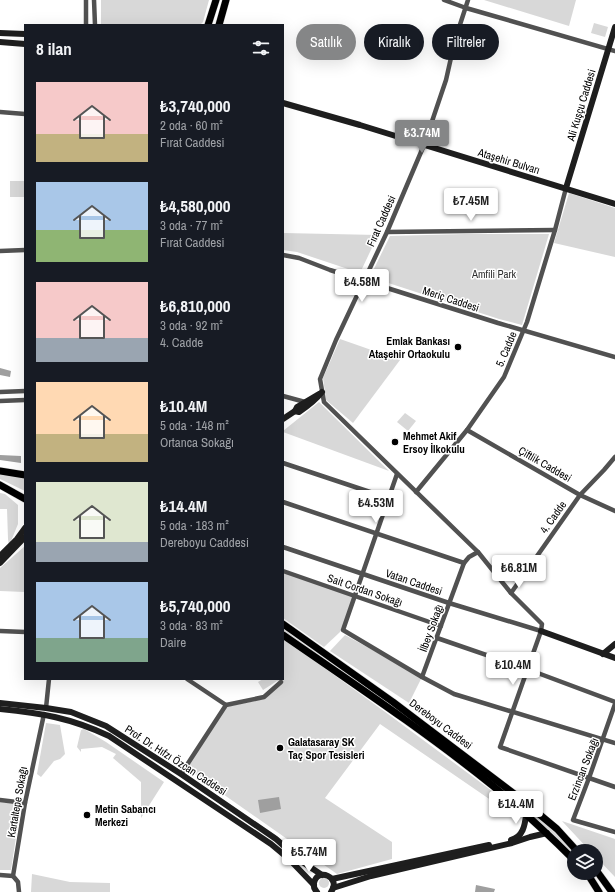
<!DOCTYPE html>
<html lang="tr">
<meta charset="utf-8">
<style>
:root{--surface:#171b24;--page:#242831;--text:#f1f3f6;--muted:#9ea1a6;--accent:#858687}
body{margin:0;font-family:"Archivo Narrow",sans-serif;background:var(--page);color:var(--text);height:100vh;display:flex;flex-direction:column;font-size:15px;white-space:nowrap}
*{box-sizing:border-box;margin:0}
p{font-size:13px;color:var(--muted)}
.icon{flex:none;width:22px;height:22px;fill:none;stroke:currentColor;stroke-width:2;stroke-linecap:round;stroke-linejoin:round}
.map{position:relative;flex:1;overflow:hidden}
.side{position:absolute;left:24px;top:24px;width:260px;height:656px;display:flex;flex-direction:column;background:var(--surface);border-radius:0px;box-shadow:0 4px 16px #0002}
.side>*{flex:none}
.hud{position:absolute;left:296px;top:24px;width:259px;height:36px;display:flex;gap:8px}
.tools{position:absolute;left:567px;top:844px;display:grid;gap:8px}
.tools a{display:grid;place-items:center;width:36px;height:36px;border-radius:50%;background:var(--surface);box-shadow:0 4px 16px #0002;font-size:20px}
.price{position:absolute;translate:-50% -34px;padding:0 9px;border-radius:4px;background:#fff;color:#222;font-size:13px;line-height:26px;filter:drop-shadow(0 1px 2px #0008)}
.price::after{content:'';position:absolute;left:50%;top:24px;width:12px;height:9px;margin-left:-6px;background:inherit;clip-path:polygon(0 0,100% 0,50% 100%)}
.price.active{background:var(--accent);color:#fff}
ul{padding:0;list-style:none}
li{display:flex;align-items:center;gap:12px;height:100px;padding:0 12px}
li span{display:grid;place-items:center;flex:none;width:112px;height:80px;border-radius:0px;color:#555}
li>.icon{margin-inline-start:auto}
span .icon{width:48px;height:48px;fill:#fffc;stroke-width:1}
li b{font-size:17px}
h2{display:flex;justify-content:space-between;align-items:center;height:48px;padding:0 12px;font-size:17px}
.pill{padding:0 14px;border-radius:18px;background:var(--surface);box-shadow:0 4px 16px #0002;font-size:14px;line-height:36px}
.pill.active{background:var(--accent);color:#fff}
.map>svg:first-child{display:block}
</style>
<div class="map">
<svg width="615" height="892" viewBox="0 0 615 892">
<rect width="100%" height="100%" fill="#fff"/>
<!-- green -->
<g fill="#d8d8d8">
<polygon points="101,0 209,0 203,22 200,25 101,25"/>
<polygon points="484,0 576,0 569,26"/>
<polygon points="594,23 608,27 605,37 591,33"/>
<polygon points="10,181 24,181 25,197 10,197"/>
<polygon points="569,193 615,208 615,257 554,243"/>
<polygon points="283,233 378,235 360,273 297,252 283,250"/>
<polygon points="465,234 549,234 522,325 499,319 370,277 390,236"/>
<polygon points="340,339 400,360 353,423 326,400 323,378"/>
<polygon points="319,402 389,471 283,432 283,431"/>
<polygon points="405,413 416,421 408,431 397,422"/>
<polygon points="0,472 25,476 25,491 0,479"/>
<polygon points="0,493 5,494 18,505 18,524 9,546 8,539 7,509 0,509"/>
<polygon points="25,546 25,592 0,591 0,568"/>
<polygon points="283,572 355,596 340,632 324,647 283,618"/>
<path d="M283 629C343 671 403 714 462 758 501 788 541 816 574 851V855L535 818 519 804 283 632Z"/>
<polygon points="345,635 422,677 409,703 330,651"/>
<polygon points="283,638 388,714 515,808 517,818 380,724 325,798 392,842 392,859 337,874 186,768 226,707 264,699 281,683 277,681 263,690 258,682 263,679 283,679"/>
<polygon points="46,723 60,725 65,754 60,759 54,761 41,777 37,774"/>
<polygon points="84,729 106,742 164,782 141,818 141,782 113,758 116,754 102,747 81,749 81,752 77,747 81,730"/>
<polygon points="0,802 21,804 11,870 0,870"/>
<polygon points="562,821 615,839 615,877 596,857 596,851 590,851"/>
<polygon points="32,874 70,882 110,883 110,892 31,892"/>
<circle cx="324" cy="883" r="5"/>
</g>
<!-- water -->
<g fill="#9f9f9f">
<polygon points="0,368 11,371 10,377 0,375"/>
<polygon points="0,455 21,456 21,463 0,460"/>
<polygon points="279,797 281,809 260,813 258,800"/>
<polygon points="476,885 495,889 494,892 475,892"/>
</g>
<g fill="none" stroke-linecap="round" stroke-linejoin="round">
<!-- primary casing -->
<g stroke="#dbdbdb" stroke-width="8">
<g id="primary">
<polyline points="208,25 216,0"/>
<polyline points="219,25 226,0"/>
<polyline points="0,471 25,475"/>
<polyline points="0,485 25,499"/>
<polyline points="283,624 393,702 521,799 557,829 577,851"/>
<path d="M283 635C354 684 426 732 493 786 521 809 548 834 574 860"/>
<polyline points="596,870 612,892"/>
<polyline points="587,873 599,892"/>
</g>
</g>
<!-- street -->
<g stroke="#515151" stroke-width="4.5">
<polyline points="94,0 95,25"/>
<polyline points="444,0 466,8 615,51"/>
<polyline points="468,0 455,40 446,80 424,145 387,232 336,340 320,379 324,402 478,552 511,593 542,624 541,631 500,747 615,787"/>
<polyline points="86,25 86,0"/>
<polyline points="0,112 25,114"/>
<polyline points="387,232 555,230"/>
<polyline points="0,251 25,250"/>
<polyline points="283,255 299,258 330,270 498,323 615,357"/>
<polyline points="0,392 25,391"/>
<polyline points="283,396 305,402"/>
<polyline points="0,401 25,400"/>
<polyline points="467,430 580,495 615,511"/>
<polyline points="283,463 388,498"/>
<polyline points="397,474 343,630 422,677 454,694 615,743"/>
<polyline points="416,492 467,430 504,377 527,322 555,230 566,188"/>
<polyline points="283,502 464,563"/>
<polyline points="283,547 449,603 541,631"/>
<polyline points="283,571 441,626"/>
<polyline points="511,593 580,495 604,470 615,457"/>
<polyline points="0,631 25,632"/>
<polyline points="437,638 527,669 615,702"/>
<polyline points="422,677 464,563 469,557 478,552"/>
<polyline points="187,679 226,705"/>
<polyline points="615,704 589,778 573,820 615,832"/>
<polyline points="46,708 49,679"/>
<polyline points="181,774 226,705 264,697 281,682"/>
<polyline points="0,800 25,803"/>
<polyline points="0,875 13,876"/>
<polyline points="19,892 18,882 13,876 25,803 44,714"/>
</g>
<!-- secondary -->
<g stroke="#1e1e1e" stroke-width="6">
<polyline points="0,33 25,34"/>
<polyline points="0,42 25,44"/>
<polyline points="283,103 360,125 615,204"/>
<polyline points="566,188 615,27"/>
<polyline points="295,411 297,407 319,394"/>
<path d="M283 419 295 411 299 412C308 406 315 401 322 392"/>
<polyline points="0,556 17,539 25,528"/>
<polyline points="0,563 25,537"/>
<polyline points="541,631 615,658"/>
<polyline points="603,654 615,644"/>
<polyline points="0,703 46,708 71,712 106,726 181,774 276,839 301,861 322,875"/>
<path d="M0 709C41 713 71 718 109 736L271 844 289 859 314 885"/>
<path d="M511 840C523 837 525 825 526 815"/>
<polyline points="332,879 489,845"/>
<polyline points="333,888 371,876 512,843 530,837 547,833"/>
<path d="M317 892C314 889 313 887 314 883 317 867 342 877 331 892"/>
</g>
<!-- primary -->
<use href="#primary" stroke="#000" stroke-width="7"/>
</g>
<!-- markers -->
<g fill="#000" stroke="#fff" stroke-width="1.5">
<circle cx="458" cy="347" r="4"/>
<circle cx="395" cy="442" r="4"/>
<circle cx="280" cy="748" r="4"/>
<circle cx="87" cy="815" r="4"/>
</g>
<g text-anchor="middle" stroke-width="3" stroke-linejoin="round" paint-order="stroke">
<!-- street labels -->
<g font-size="11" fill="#000" stroke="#fff">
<text transform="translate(581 105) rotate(-73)" y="4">Ali Kuşçu Caddesi</text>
<text transform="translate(509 161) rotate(17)" y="4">Ataşehir Bulvarı</text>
<text transform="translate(381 221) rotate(-66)" y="4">Fırat Caddesi</text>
<text transform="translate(451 299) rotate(18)" y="4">Meriç Caddesi</text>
<text transform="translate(506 349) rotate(-67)" y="4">5. Cadde</text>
<text transform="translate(545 464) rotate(30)" y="4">Çiftlik Caddesi</text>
<text transform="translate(553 517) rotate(-55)" y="4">4. Cadde</text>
<text transform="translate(414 582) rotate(19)" y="4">Vatan Caddesi</text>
<text transform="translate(365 590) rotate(19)" y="4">Sait Cordan Sokağı</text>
<text transform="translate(431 628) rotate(-70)" y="4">İlbey Sokağı</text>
<text transform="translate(441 724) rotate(37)" y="4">Dereboyu Caddesi</text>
<text transform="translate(176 760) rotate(33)" y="4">Prof. Dr. Hıfzı Özcan Caddesi</text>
<text transform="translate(583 769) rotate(-69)" y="4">Erzincan Sokağı</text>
<text transform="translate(17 802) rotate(-80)" y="4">Kartaltepe Sokağı</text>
</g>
<!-- park labels -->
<g font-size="11" fill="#2f2f2f" stroke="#fff">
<text x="494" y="278">Amfili Park</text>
</g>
<!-- poi labels -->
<g font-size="11" font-weight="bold" fill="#000" stroke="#fff" text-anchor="start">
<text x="450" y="345" text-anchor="end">Emlak Bankası<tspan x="450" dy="13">Ataşehir Ortaokulu</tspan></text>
<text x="403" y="440">Mehmet Akif<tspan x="403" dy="13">Ersoy İlkokulu</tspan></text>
<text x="288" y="746">Galatasaray SK<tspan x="288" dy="13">Taç Spor Tesisleri</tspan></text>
<text x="95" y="813">Metin Sabancı<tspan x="95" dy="13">Merkezi</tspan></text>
</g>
</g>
</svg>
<div class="tools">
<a><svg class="icon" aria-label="layers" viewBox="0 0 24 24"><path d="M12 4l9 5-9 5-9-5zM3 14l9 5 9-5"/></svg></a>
</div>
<b class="price active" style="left:422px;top:154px">₺3.74M</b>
<b class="price" style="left:471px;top:222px">₺7.45M</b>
<b class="price" style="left:362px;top:303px">₺4.58M</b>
<b class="price" style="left:376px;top:524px">₺4.53M</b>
<b class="price" style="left:519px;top:589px">₺6.81M</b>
<b class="price" style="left:513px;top:686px">₺10.4M</b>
<b class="price" style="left:516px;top:825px">₺14.4M</b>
<b class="price" style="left:309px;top:873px">₺5.74M</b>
<div class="hud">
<a class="pill active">Satılık</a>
<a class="pill">Kiralık</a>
<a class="pill">Filtreler</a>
</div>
<section class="side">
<h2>8 ilan<svg class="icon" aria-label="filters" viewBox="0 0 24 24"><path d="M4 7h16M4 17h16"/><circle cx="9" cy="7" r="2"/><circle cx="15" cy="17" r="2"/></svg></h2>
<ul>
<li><span style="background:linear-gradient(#f6c9c9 65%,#c2b280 0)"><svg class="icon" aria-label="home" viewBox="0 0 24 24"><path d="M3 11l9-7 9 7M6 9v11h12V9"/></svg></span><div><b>₺3,740,000</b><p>2 oda · 60 m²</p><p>Fırat Caddesi</p></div></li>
<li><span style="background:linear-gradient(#a9c7e8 60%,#8fb573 0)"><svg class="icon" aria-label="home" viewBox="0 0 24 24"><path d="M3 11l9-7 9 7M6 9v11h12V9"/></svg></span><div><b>₺4,580,000</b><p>3 oda · 77 m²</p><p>Fırat Caddesi</p></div></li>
<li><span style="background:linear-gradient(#f6c9c9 70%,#9aa5b1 0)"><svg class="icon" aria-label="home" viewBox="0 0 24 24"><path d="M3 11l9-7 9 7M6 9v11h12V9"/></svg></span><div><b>₺6,810,000</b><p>3 oda · 92 m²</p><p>4. Cadde</p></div></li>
<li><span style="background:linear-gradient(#ffd9b3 65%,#c2b280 0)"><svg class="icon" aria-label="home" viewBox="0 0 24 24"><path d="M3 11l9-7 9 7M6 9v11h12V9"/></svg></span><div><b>₺10.4M</b><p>5 oda · 148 m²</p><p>Ortanca Sokağı</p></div></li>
<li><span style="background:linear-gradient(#dfe7d0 75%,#9aa5b1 0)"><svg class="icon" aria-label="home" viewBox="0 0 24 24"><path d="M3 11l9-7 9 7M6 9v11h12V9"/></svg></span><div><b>₺14.4M</b><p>5 oda · 183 m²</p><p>Dereboyu Caddesi</p></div></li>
<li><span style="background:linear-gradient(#a9c7e8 70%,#7fa58c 0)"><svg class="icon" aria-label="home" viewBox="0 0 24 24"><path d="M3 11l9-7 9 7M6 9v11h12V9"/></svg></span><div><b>₺5,740,000</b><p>3 oda · 83 m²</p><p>Daire</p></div></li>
</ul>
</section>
</div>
